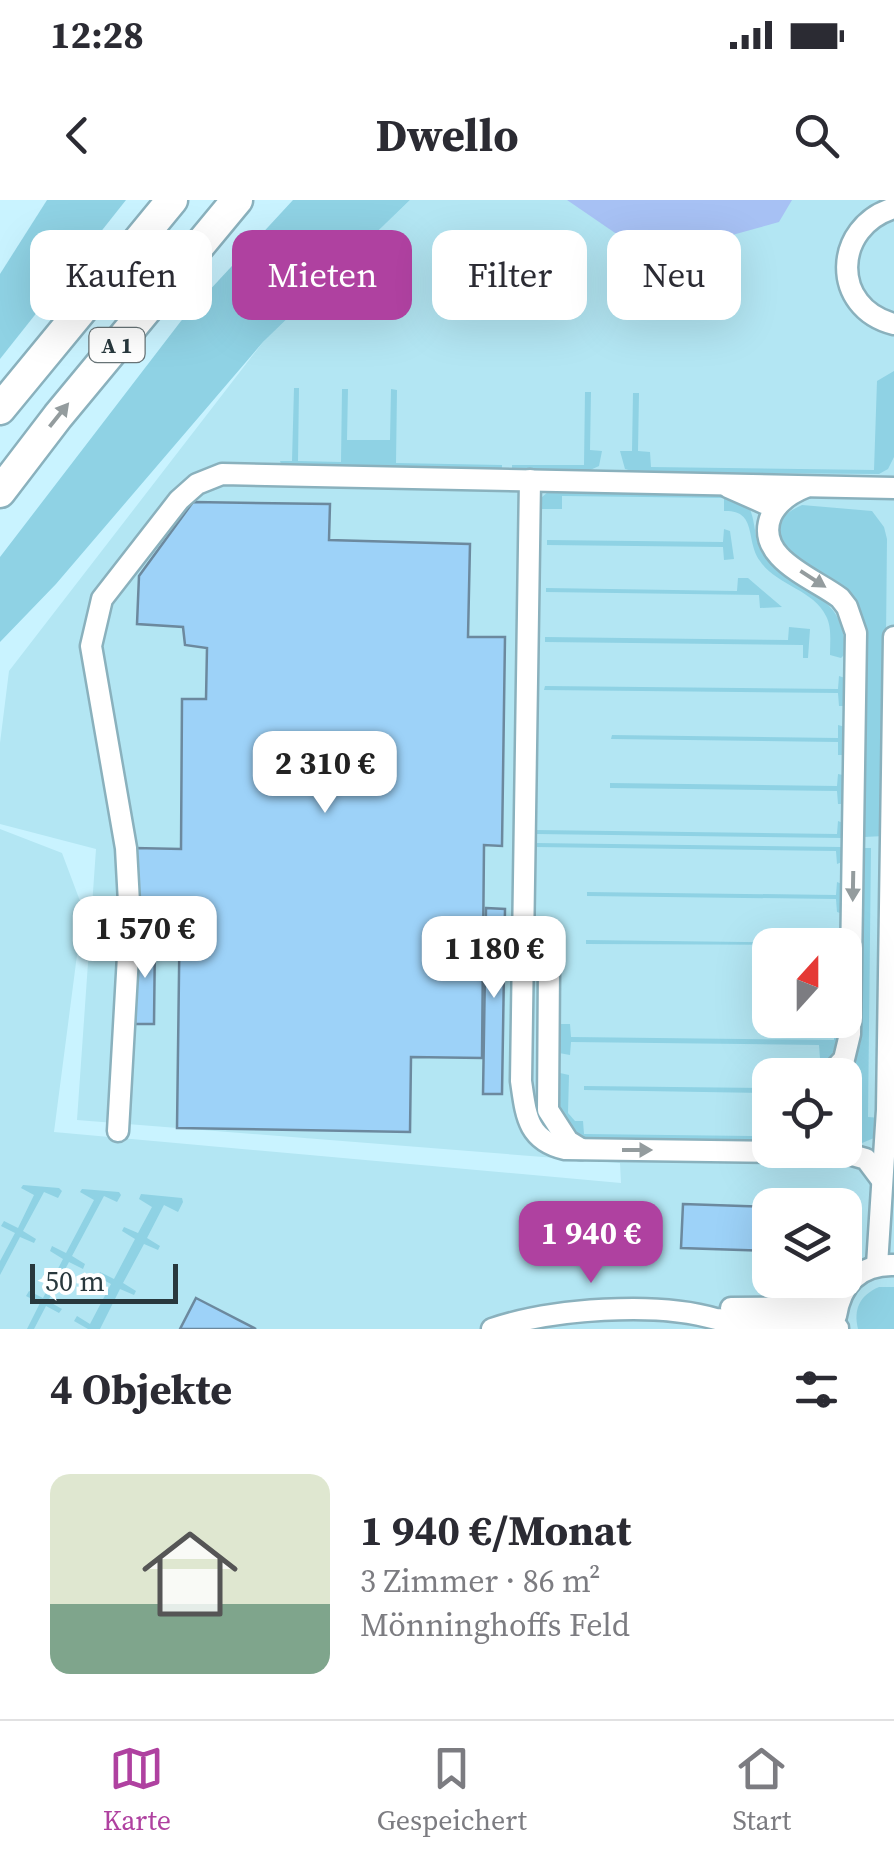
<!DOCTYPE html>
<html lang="de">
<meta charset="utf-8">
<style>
:root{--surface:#fff;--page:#f7f7f7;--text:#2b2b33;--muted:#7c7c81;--line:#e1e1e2;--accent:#af41a0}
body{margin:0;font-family:"Source Serif 4",serif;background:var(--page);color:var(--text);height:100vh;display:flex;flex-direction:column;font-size:38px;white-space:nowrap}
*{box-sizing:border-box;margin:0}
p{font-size:32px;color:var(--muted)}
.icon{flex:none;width:55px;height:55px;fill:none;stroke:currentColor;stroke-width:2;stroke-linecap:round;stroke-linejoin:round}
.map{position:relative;height:1129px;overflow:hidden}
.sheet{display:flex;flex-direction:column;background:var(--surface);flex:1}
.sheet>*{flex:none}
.banner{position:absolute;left:30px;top:30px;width:835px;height:90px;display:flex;gap:20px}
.needle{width:65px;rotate:21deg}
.fabs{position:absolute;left:752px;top:728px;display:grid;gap:20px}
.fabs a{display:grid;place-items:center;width:110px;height:110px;border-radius:20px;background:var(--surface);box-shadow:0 10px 40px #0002;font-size:50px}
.scale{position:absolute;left:30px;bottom:25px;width:148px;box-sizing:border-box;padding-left:10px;border:5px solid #28383d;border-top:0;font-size:28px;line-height:35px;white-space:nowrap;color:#28383d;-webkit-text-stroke:8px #fff;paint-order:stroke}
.price{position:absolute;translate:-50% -85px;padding:0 22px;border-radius:20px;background:#fff;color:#222;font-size:32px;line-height:65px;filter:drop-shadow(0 2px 5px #0008)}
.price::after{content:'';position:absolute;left:50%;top:60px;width:30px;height:22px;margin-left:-15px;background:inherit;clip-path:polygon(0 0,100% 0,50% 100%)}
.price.on{background:var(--accent);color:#fff}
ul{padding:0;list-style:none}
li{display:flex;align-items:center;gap:30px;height:250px;padding:0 50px}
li+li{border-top:2px solid var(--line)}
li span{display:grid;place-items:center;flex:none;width:280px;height:200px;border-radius:20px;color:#555}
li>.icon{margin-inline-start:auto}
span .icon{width:120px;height:120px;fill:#fffc;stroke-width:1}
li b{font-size:42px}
h2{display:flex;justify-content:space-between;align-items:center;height:120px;padding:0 50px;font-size:42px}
.pill{padding:0 35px;border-radius:20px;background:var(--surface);box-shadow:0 10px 40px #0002;font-size:35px;line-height:90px}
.pill.on{background:var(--accent);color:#fff}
.status{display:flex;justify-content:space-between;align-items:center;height:70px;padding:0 50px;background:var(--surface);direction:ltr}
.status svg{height:28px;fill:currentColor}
header{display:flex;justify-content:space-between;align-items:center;height:130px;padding:0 50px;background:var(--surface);font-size:45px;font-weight:700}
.tabs{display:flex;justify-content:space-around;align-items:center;height:140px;border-top:2px solid var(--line);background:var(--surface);font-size:28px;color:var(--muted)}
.tabs a{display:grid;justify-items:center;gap:5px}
.tabs .on{color:var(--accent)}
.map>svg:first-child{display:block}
</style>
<div class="status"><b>12:28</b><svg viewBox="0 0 49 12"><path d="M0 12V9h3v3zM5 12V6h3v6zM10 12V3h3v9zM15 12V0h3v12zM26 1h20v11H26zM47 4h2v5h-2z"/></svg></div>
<header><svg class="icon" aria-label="back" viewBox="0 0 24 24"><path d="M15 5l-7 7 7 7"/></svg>Dwello<svg class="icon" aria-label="search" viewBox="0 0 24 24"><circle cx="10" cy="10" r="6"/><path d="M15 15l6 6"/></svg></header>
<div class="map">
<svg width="894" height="1129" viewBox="0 0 894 1129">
<rect width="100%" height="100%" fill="#c9f3ff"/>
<!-- built -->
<path fill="#b3e6f3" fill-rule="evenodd" d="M410 0H894V1129H0V629L62 653 83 709 54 932 621 983 620 963 77 920 96 649 0 624V543L9 471 263 142ZM770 745H845V820H770ZM770 875H845V950H770ZM770 1005H845V1080H770Z"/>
<!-- green -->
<g fill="#8fd2e4">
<polygon points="47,0 126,0 0,159 0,74"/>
<polygon points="293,0 410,0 263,142 56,384 0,442 0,357 181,121"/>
<polygon points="894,171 894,257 888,269 879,274 636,272 625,269 620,251 632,251 633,193 639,193 638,251 650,252 651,267 874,270 877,181"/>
<polygon points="294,188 299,188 298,261 341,262 342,189 348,189 347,240 390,240 391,189 397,190 396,263 502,265 502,270 282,267 280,261 292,261"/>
<polygon points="585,192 591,192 590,250 602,251 599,266 588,271 512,270 512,265 584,265"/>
<path d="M549 291 721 292 749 307C757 324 753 343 766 358 798 398 846 389 845 454L841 458 830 455C830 442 832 427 826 416 814 390 776 385 760 361 745 340 758 310 724 311V298L562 296V309H541V298Z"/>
<path d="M802 305 872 311 884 327 887 339 884 636 864 637 865 423C858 408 852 394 838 384 816 366 740 333 802 305Z"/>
<polygon points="724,329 730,331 734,359 724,360 723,347 547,345 547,340 723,342"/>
<polygon points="738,378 748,378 782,407 760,408 759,395 546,392 546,388 737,391"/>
<polygon points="789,427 810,429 808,458 803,458 803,445 545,442 545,437 788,440"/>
<polygon points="839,476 845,478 843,506 839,506 838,493 544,490 545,486 838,489"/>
<polygon points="838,525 845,527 842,555 838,555 838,542 611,539 612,535 838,538"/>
<polygon points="838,574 843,575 841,604 838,604 837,591 610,588 610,583 837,586"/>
<polygon points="838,621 843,623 843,638 536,634 536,630 837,634"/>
<polygon points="535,643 842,647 842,662 837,664 836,651 535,647"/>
<polygon points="864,648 871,648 868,917 881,918 874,938 862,943 845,943 844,875 852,865 861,842"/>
<polygon points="837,682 842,684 840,713 837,712 836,699 587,696 587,692 836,695"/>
<polygon points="536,727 564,727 564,758 552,758 536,739"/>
<polygon points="836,730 841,732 841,745 586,744 586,740 836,743"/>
<polygon points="561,824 570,824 571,837 834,840 835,827 840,830 831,858 820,858 819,845 571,842 570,855 559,853"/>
<polygon points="560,873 569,875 568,913 575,921 583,921 584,934 752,936 770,938 770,942 578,938 560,918"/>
<polygon points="584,886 770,888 770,893 584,890"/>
<polygon points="23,985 59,988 62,991 58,998 44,992 23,1031 36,1039 34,1043 20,1037 0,1075 0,1061 15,1033 1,1026 4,1021 18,1028 34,995 21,988"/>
<polygon points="82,989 119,992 121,995 117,1002 104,996 72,1056 85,1064 83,1069 69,1062 48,1101 62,1109 59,1113 46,1106 34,1129 27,1129 40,1103 26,1096 29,1091 43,1098 63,1059 50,1051 52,1046 66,1053 94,1000 80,992"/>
<polygon points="141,994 182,998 183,1002 178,1012 164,1005 147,1038 160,1046 158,1050 144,1044 123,1083 136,1091 134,1095 120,1089 100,1129 88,1129 74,1121 77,1116 90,1124 111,1084 98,1077 100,1072 114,1079 135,1039 122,1031 124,1027 138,1033 152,1007 139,999"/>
<path d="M879 1087H894V1129H858C853 1109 860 1095 879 1087Z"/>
</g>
<!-- water -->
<polygon fill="#a7c1f4" points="567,0 792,0 779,22 696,45 621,37"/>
<!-- building -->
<g fill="#9dd2f8" stroke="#6c899e" stroke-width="2.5">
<polygon points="193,302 330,304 329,340 470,344 468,437 505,437 502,646 484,645 482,858 411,857 410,932 177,928 180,698 134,698 135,648 181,649 182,499 206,499 207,448 185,445 183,427 137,424 139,376"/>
<polygon points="486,708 505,709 502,894 483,894"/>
<polygon points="135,738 155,738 154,824 135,824"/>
<rect x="754" y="927" width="16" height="11"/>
<polygon points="792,990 845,992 845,1005 792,1005"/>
<polygon points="683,1004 770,1007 770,1051 681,1048"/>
<polygon points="196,1098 256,1129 180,1129"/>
</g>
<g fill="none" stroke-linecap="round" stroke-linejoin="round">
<!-- minor casing -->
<g stroke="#8ab1bd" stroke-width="25">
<g id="minor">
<path d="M894 8C833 26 830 108 894 124"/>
<path d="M530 280 521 881C526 915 527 940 565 949L845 953 866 959 881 979"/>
<polyline points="728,287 764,303 777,305"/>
<path d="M806 287C791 293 778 301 771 316 754 358 814 378 840 398L847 407 856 433 850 834 844 859 829 875"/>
<polyline points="523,767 549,767 548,910 568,941 581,949"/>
<polyline points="118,931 130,721 126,648 91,446 102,399 179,300 197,284 222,274 894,288"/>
<polyline points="877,1065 887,910 894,437"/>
<polyline points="731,1108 837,1107"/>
<path d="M836 1116C841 1084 860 1064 894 1065"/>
<path d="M492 1129C551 1109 656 1101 716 1119L838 1128"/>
</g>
</g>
<!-- highway casing -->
<g stroke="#8ab1bd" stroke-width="35">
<g id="highway">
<polyline points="0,209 172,0"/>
<polyline points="0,292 58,216 237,0"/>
</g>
</g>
<!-- minor -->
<use href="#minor" stroke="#fff" stroke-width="20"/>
<!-- highway -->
<use href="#highway" stroke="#fff" stroke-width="30"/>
</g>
<!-- one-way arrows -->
<defs><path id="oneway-solid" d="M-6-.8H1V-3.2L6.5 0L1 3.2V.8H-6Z" transform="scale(2.5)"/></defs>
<g fill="#949c9e">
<use href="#oneway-solid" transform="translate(59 215) rotate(-51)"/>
<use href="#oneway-solid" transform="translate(813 379) rotate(33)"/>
<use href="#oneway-solid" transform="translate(853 686) rotate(91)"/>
<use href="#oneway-solid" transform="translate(637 950)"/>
</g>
<g text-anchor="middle" stroke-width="8" stroke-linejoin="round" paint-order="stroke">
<!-- shield labels -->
<rect fill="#fff" stroke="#687477" stroke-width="2.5" x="89.5" y="128" width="55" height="34" rx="8"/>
<g font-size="22" font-weight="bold" fill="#28383d">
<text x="117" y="153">A 1</text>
</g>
</g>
</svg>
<div class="fabs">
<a><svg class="needle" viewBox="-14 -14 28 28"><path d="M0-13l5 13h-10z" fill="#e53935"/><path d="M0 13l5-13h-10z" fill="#7c7c81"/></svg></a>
<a><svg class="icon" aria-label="locate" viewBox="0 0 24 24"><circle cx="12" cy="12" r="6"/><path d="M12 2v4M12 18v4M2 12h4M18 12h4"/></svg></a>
<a><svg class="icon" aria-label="layers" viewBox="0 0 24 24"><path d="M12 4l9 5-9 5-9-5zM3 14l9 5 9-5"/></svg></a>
</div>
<div class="scale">50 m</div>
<b class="price" style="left:325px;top:616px">2 310 €</b>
<b class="price" style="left:145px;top:781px">1 570 €</b>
<b class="price" style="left:494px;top:801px">1 180 €</b>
<b class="price on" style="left:591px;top:1086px">1 940 €</b>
<div class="banner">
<a class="pill">Kaufen</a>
<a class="pill on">Mieten</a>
<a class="pill">Filter</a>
<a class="pill">Neu</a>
</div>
</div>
<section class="sheet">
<h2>4 Objekte<svg class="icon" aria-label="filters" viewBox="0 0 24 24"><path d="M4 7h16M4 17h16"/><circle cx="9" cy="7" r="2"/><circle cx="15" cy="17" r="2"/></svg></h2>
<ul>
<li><span style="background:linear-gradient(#dfe7d0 65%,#7fa58c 0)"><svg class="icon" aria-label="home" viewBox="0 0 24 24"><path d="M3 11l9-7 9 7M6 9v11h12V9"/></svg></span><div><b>1 940 €/Monat</b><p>3 Zimmer · 86 m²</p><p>Mönninghoffs Feld</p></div></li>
</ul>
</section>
<nav class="tabs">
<a class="on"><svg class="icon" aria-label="map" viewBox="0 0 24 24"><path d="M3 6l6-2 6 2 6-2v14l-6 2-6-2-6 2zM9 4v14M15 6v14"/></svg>Karte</a>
<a><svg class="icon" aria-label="saved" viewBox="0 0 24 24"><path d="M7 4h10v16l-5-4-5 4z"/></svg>Gespeichert</a>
<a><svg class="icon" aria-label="home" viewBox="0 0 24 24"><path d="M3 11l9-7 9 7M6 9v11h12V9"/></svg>Start</a>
</nav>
